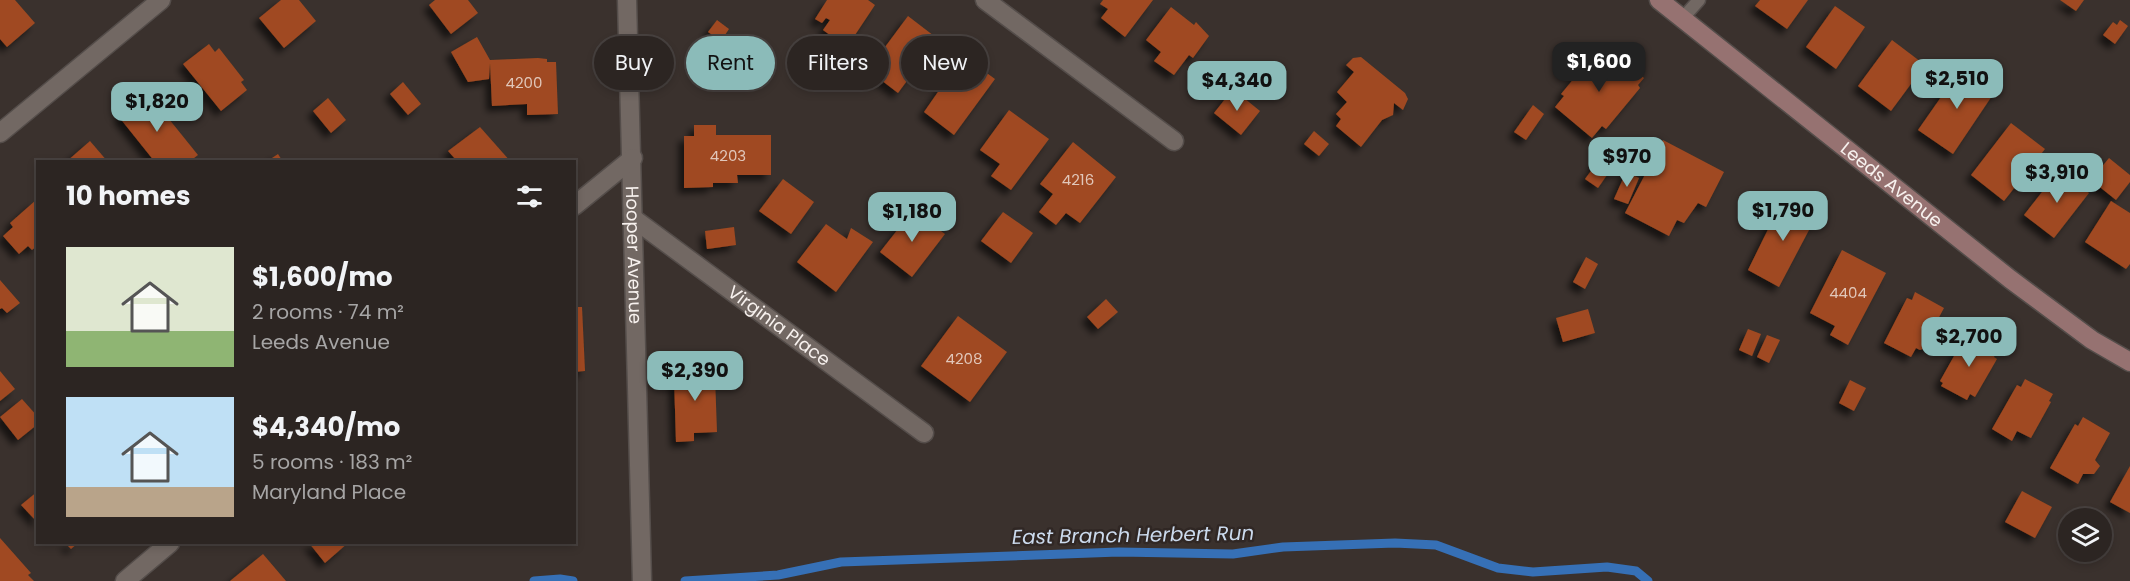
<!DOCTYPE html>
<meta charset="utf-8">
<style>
:root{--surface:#2c2522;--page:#38312f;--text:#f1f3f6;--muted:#a6a5a5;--line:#484240;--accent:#8bbbb9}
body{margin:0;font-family:Poppins,sans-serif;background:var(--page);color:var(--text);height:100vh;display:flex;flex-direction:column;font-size:22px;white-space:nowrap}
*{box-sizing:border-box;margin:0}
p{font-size:20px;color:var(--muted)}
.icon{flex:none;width:33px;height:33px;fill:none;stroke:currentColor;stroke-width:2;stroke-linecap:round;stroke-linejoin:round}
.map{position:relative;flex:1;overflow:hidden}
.details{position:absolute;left:36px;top:160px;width:540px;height:384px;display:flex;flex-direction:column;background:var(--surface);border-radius:0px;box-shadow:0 3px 9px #0003,0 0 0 2px var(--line)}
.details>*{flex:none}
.banner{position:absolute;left:594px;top:36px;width:570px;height:54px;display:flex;gap:12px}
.tools{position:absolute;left:2058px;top:508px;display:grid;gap:12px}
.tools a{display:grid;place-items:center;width:54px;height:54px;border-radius:50%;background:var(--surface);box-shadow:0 3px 9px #0003,0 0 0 2px var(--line);font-size:30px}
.price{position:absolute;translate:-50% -51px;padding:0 14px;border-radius:12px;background:var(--accent);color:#111;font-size:20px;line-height:39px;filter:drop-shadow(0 2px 3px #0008)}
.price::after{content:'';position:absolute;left:50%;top:36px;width:18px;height:14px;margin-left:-9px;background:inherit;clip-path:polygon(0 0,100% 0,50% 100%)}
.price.selected{background:#222;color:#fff}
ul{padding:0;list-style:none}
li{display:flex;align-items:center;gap:18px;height:150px;padding:0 30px}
li span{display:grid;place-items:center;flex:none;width:168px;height:120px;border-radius:0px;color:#555}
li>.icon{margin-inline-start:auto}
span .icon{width:72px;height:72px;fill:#fffc;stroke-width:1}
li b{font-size:26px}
h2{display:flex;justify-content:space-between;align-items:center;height:72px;padding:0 30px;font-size:26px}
.pill{padding:0 21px;border-radius:27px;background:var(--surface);box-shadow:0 3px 9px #0003,0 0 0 2px var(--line);font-size:21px;line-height:54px}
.pill.selected{background:var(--accent);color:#111}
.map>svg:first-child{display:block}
</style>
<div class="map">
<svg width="2130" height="581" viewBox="0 0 2130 581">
<defs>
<filter id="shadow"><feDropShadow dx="-5.5" dy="5.5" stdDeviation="3" flood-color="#0009"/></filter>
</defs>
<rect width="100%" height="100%" fill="#3a312d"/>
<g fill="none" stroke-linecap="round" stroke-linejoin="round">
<!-- stream -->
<g stroke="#3670b6" stroke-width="9">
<polyline points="534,581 560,579 573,581"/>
<polyline points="685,581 778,575 841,562 1119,552 1233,554 1283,547 1395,543 1436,545 1498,568 1533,572 1607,567 1636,571 1648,581"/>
</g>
</g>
<!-- building -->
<g fill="#a04a20" filter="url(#shadow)">
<polygon points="0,0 15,0 35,23 7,47 0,39"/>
<polygon points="281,0 299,0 316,21 284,48 259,18"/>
<polygon points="435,0 468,0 478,13 451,34 429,5"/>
<polygon points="827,0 868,0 875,5 853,38 847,34 841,43 823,30 830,20 826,18 822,23 815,19"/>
<polygon points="1103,0 1153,0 1125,37 1101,18 1108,9 1100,4"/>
<polygon points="1760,0 1808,0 1787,29 1755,6"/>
<polygon points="2060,0 2084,0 2076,11"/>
<polygon points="1835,6 1865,27 1836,69 1806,47"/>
<polygon points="1171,7 1194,25 1196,22 1209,36 1193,58 1189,55 1174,75 1154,61 1161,52 1146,40"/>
<polygon points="908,16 938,39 898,93 868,70"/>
<polygon points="717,20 729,29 721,41 708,32"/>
<polygon points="2120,20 2128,26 2115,44 2103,35 2113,22 2117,25"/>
<polygon points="477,37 490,60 538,58 547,59 547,62 556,62 558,114 527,115 527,104 492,106 490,63 489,79 468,82 451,52"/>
<polygon points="1892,40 1925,65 1891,111 1858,86"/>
<polygon points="209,44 215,52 219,48 244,80 241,82 247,90 221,111 183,64"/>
<polygon points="1607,46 1619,56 1613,64 1624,74 1630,66 1644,78 1638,85 1640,88 1606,129 1602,126 1592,138 1555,107 1564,96 1561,94 1595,53 1598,56"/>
<polygon points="1361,57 1405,93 1408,99 1403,110 1394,103 1393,115 1382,120 1361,147 1336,126 1341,119 1336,114 1347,102 1337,92 1354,72 1346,65 1353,58"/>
<polygon points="969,60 995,79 954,135 924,112 956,66 961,70"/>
<polygon points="1962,67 1996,90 1953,154 1918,130"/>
<polygon points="403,82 421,104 408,115 390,94"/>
<polygon points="1233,89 1260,111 1241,135 1214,113"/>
<polygon points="148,93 198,155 189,162 155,162 119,117"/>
<polygon points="328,98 346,120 331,133 313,111"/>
<polygon points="1533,105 1544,114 1526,140 1514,132"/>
<polygon points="1009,110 1049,139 1011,190 991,176 1000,164 980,150"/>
<polygon points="2011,123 2045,149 2004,201 1971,175"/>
<polygon points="694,125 716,125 716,135 771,135 771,175 737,175 738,183 713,183 713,187 684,188 684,136 694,136"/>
<polygon points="480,127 511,162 458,162 448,151"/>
<polygon points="1314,131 1329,144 1319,156 1304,144"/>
<polygon points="1663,140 1724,172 1706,207 1698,203 1684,223 1677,220 1669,236 1625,213"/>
<polygon points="90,141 108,162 66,162"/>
<polygon points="1073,142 1116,177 1080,223 1066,213 1056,225 1039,212 1053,194 1040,184"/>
<polygon points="278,154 283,162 266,162"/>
<polygon points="1602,156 1614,165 1598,188 1585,179"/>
<polygon points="2109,158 2130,175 2130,182 2116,200 2091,180"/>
<polygon points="2059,170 2089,193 2054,238 2024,215"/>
<polygon points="1626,172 1639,178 1628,204 1614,199"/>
<polygon points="783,179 814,202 791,234 759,211"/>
<polygon points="1788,198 1818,213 1779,287 1748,270 1780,205 1783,207"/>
<polygon points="36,200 38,245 32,250 28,246 19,254 3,236 13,227 10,223"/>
<polygon points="2111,201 2130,213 2130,264 2126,269 2085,242"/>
<polygon points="913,210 945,234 912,277 880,252"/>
<polygon points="1003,212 1033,233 1011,263 981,241"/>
<polygon points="826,224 847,239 851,228 873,242 836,292 797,262"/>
<polygon points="734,227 736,245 707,249 705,231"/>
<polygon points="1842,250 1886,273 1848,345 1830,335 1835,326 1810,313"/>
<polygon points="1586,257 1598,264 1585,289 1573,282"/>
<polygon points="0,280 20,303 7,313 2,308 0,309"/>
<polygon points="1915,292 1944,308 1929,336 1932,341 1928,347 1920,350 1916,348 1911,357 1884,343 1907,298 1912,300"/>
<polygon points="1106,299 1118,312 1098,329 1087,317"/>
<polygon points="574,307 582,307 585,371 574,372"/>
<polygon points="1588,309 1595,333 1563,342 1556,318"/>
<polygon points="958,316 1007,352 970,402 921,366"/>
<polygon points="1748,329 1761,334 1752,356 1739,350"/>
<polygon points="1767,335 1780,340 1769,363 1757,357"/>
<polygon points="1971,335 1997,351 1994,357 1997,359 1975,397 1970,394 1967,400 1941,386 1943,383 1940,381 1963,340 1966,342"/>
<polygon points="712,365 713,376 715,376 717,432 694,433 694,441 676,442 674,377 677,377 677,367"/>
<polygon points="0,371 15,389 0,401"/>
<polygon points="2025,379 2053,394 2049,401 2051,402 2031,438 2017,431 2012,441 1992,429 2017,385 2021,387"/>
<polygon points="1850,380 1866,388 1854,411 1839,403"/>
<polygon points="22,399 38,417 38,424 18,440 0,417"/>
<polygon points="2083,417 2110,433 2095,460 2100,466 2094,474 2083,474 2078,484 2050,468 2075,424 2078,426"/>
<polygon points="2130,466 2130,513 2110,502"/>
<polygon points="38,491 38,523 21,505"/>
<polygon points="2022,491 2052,507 2035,538 2005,522"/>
<polygon points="0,538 31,573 28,575 34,581 0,581"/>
<polygon points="65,543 78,543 71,549"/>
<polygon points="309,543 348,543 325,563"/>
<polygon points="263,554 286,581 230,581"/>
</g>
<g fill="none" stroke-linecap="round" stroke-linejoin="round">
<!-- lane casing -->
<g stroke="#544d4a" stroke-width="15">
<polyline id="lane" points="1682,19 1699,0"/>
</g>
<!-- street casing -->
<g stroke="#544d4a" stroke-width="21">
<g id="street">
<path id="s1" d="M627 0 642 581"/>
<polyline points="985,0 1174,141"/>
<polyline points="0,133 161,0"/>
<polyline points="574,206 633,158"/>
<path id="s2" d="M634 219 924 433"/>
<polyline points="125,581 170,543"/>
</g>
</g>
<!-- secondary casing -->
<g stroke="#544d4a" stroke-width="21">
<g id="secondary">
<path id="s3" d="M1659 0 2010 279 2092 340 2130 362"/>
</g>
</g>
<!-- lane -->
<use href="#lane" stroke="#726863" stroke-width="12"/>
<!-- street -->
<use href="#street" stroke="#726863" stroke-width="18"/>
<!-- secondary -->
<use href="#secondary" stroke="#967271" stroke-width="18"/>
</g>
<g text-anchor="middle" stroke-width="5" stroke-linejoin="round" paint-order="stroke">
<!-- number labels -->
<g font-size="15" fill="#e1c7ba">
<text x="524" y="88">4200</text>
<text x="728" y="161">4203</text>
<text x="1078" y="185">4216</text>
<text x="1848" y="298">4404</text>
<text x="964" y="364">4208</text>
</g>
<!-- street labels -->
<g font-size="18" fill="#f7f1ee" stroke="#302724">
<text dy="6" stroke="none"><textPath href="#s3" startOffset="297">Leeds Avenue</textPath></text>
<text dy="6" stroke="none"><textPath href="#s1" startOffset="255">Hooper Avenue</textPath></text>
<text dy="6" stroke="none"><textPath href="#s2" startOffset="180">Virginia Place</textPath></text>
</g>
<!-- water labels -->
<g font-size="20" font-style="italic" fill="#cbdaed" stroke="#302724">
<text transform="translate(1133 535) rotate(-1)" y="7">East Branch Herbert Run</text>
</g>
</g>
</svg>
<div class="tools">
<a><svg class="icon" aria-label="layers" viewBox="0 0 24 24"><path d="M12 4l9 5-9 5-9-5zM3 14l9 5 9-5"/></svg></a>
</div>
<b class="price selected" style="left:1599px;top:93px">$1,600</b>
<b class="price" style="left:1957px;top:110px">$2,510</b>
<b class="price" style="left:1237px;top:112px">$4,340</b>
<b class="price" style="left:157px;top:133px">$1,820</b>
<b class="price" style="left:1627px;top:188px">$970</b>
<b class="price" style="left:2057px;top:204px">$3,910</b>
<b class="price" style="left:1783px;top:242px">$1,790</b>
<b class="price" style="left:912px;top:243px">$1,180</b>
<b class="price" style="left:1969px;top:368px">$2,700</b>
<b class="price" style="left:695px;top:402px">$2,390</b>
<div class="banner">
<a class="pill">Buy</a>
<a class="pill selected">Rent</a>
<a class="pill">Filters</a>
<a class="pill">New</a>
</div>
<section class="details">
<h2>10 homes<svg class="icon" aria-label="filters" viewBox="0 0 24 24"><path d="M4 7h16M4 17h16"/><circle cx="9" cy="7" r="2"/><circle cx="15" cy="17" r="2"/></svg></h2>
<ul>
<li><span style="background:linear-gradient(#dfe7d0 70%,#8fb573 0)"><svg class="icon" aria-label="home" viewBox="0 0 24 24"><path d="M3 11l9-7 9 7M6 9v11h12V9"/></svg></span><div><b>$1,600/mo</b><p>2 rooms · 74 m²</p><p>Leeds Avenue</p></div></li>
<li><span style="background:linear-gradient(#bfe0f5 75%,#b9a48a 0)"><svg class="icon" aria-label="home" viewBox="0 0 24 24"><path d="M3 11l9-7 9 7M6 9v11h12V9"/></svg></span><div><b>$4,340/mo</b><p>5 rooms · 183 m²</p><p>Maryland Place</p></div></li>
</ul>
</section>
</div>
